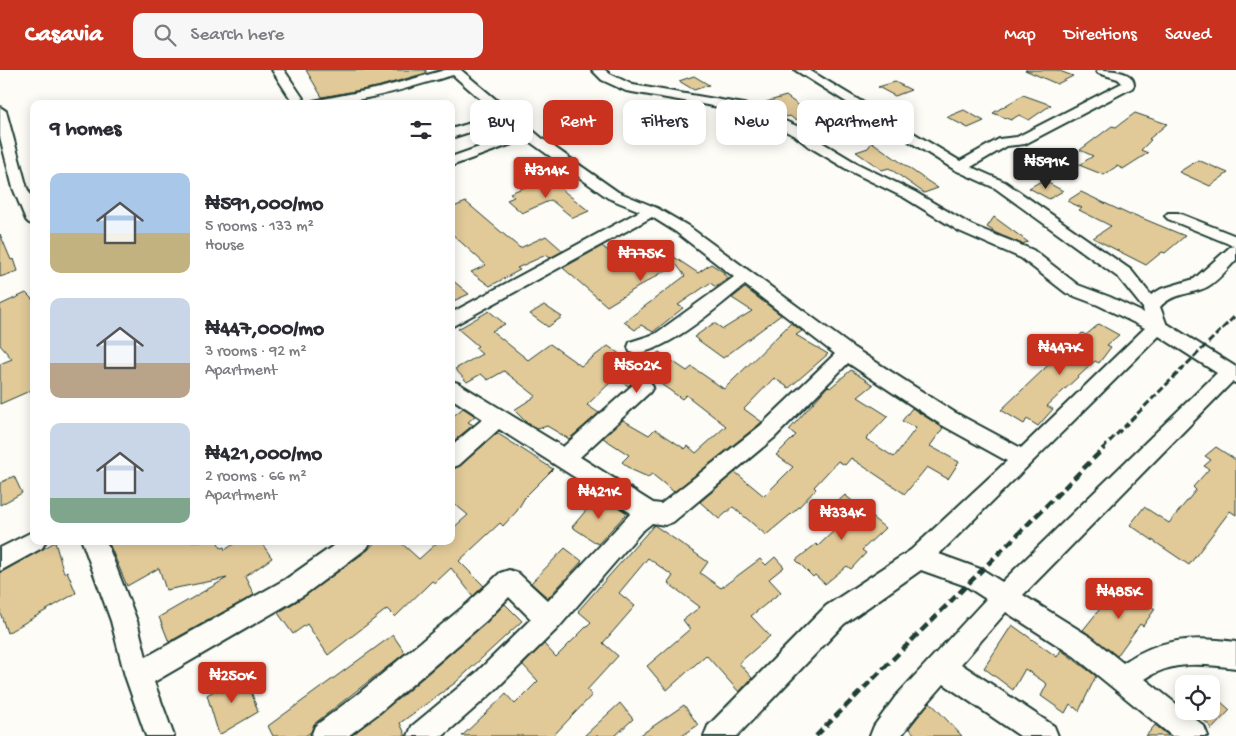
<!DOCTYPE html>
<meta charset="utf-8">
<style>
:root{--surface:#fff;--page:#f7f7f7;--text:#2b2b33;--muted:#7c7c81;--accent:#c8321e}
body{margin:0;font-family:"Gochi Hand",sans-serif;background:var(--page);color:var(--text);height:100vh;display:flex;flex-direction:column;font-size:19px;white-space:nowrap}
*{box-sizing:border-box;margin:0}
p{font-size:16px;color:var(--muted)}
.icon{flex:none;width:28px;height:28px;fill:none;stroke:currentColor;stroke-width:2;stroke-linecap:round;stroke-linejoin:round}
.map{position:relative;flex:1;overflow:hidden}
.details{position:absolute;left:30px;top:30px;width:425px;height:445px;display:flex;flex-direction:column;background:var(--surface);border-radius:10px;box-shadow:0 2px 12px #0003}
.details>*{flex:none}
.top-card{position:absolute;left:470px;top:30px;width:475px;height:45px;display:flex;gap:10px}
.controls{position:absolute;left:1175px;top:605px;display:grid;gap:10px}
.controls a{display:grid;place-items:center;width:45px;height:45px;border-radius:10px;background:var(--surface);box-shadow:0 2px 12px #0003;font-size:25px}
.price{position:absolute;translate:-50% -42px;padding:0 11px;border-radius:5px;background:var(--accent);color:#fff;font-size:16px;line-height:32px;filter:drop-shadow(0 1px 2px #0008)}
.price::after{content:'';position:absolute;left:50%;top:30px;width:15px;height:11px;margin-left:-8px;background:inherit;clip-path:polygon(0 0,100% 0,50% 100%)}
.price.selected{background:#222;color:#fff}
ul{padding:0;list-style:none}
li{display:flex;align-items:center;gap:15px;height:125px;padding:0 20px}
li span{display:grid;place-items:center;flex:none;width:140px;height:100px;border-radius:10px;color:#555}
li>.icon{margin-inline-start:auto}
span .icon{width:60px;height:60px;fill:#fffc;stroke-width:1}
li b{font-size:21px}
h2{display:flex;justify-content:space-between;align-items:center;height:60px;padding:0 20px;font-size:21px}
.tag{padding:0 18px;border-radius:10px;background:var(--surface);box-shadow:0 2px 12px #0003;font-size:18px;line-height:45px}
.tag.selected{background:var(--accent);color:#fff}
header{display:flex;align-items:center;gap:30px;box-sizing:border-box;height:70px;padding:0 25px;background:var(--accent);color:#fff}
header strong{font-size:24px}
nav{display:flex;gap:28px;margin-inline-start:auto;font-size:18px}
.search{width:350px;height:45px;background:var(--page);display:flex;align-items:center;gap:12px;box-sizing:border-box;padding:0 18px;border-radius:10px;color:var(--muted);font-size:19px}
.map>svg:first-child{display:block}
</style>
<header>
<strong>Casavia</strong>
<div class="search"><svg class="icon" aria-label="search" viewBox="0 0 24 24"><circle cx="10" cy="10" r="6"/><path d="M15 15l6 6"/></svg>Search here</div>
<nav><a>Map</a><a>Directions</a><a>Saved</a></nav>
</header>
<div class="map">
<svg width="1236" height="666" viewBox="0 0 1236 666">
<rect width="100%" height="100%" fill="#fdfcf7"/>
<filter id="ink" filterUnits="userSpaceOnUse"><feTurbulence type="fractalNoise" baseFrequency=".02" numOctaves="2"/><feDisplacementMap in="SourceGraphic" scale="10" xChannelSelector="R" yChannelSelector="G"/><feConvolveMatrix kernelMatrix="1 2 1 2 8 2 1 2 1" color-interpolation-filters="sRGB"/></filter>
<g filter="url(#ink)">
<!-- building -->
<g fill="#e1c998" stroke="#1f3d34">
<polygon points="306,0 426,0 426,3 377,17 322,27"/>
<polygon points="1025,0 1057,0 1073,6 1057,14"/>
<polygon points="694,6 709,15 694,20 679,11"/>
<polygon points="895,12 911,20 895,26 878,17"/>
<polygon points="1023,25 1051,35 1029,50 1019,45 1011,50 993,43"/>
<polygon points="786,26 812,45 795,50 790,46 787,47 766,32"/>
<polygon points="964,40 984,51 968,58 947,47"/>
<polygon points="1135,43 1167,54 1149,69 1151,70 1141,80 1148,83 1123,99 1117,96 1104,105 1079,95 1093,86 1080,80 1112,56 1116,57"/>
<polygon points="588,49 604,61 574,72 556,57 573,51 576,53"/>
<polygon points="872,72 923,108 938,118 924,123 889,98 882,100 856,82 868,78"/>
<polygon points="1198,90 1228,103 1210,116 1179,102"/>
<polygon points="1043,110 1063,121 1049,129 1029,118"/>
<polygon points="551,111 589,141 573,148 551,130 522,143 507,130 514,127 510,123 538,112 542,115"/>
<polygon points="1081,122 1130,145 1132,144 1185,166 1165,183 1162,182 1146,195 1093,168 1111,156 1079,140 1082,138 1067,131"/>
<polygon points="466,132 520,178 546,166 563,181 550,188 546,185 517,198 520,200 490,216 471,202 486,195 451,163 451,138"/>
<polygon points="994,147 1028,172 1022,174 996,163 987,157"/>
<polygon points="0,164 11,190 14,189 18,201 0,207"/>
<polygon points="602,176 620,190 642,180 651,188 665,181 698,203 711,194 725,203 723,204 729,208 716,217 710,213 678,235 683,238 653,262 641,255 635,260 624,252 685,206 676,194 607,236 563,198"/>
<polygon points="451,209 469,224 451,232"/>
<polygon points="745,218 781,245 723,288 694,267 714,253 723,259 752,241 732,228"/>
<polygon points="26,223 34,231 34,319 0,334 0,294 12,289 0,275 0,235"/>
<polygon points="544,235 562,247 548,257 530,244"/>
<polygon points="489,241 505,254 492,261 528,290 550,274 581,296 608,276 631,292 633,291 638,297 659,282 687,301 692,297 724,319 791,253 802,261 796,265 828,284 789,318 774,308 744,339 762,352 674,422 652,404 648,407 632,400 622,392 629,385 603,368 623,350 649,365 655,359 685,379 688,376 696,383 726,356 686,325 682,329 648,305 635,311 628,316 616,307 587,335 599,343 569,369 547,356 538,359 526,352 514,340 536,326 504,301 488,310 481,304 467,312 455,299 482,284 475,278 478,276 458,259"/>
<polygon points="1099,254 1119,265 1107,275 1111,277 1099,293 1095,291 1047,336 1053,339 1038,356 1027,349 1024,354 1001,340 1063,281 1066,283 1082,263 1086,265"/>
<polygon points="851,300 873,315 858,327 888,346 866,369 894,387 916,358 902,351 912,338 943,358 930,376 959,392 948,409 927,397 905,424 851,388 845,395 838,391 814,417 816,419 796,440 766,465 733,437 719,449 700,432 735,402 764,426 793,397 776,385 796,365 789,360 828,316 830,318"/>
<polygon points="463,338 475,346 468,352 473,355 451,373 451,348"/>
<polygon points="497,363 553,399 525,427 517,441 503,456 500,453 459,491 484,516 473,526 451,498 435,513 432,511 395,547 387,539 328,585 307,554 293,564 278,543 305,526 368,480 376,471 399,471 419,489 439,471 451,471 451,460 468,445 451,431 451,400 460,396"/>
<polygon points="1216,377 1236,390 1236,445 1230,441 1189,495 1130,455 1144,437 1169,453 1196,420 1193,417 1209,399 1204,396 1211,390 1205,386"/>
<polygon points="14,406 22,423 0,435 0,413"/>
<polygon points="599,425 627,443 598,474 572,457"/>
<polygon points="845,425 885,458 862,480 866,483 851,499 847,496 825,514 815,505 813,507 796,490 816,474 818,476 838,457 824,444"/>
<polygon points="654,455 708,492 700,503 721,518 760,489 766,495 775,487 784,497 769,509 781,522 751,546 770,566 739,593 752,608 739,622 706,585 667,620 647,596 690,559 683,550 700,537 668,513 673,506 648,488 619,523 635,536 603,573 618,586 587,620 592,625 553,666 462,666 506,624 515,634 538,611 523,595 544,574 556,587 591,552 578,541"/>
<polygon points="108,471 217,471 221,478 224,477 225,480 238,471 260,471 272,488 245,507 254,525 169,572 159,547 227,508 166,520 159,498 127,516"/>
<polygon points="55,472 64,503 67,501 76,523 7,563 0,542 0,503"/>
<polygon points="565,478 582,491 548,528 531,513"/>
<polygon points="1120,514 1155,539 1143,556 1140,554 1117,586 1083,560"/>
<polygon points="505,534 522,551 455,613 400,653 406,666 351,666 403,625 487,552"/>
<polygon points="1012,555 1057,587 1061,580 1096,606 1079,641 1070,634 1065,643 1041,626 1047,614 1025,599 1013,620 984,598"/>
<polygon points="393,565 405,583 314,654 311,662 305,666 273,666 268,656"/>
<polygon points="245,603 258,642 219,665 207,625"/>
<polygon points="1211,623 1230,640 1211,660 1211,657 1194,641 1211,641"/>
<polygon points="930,632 962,666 916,666 909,658"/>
<polygon points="620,633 633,649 615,666 584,666"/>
<polygon points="684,635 698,655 682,666 639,666"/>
<polygon points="1155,655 1169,666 1146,666"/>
</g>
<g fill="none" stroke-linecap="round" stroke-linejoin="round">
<!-- minor casing -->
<g stroke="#1f3d34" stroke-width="4">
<g id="minor">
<polygon points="272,0 284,0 307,34 294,34"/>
<path d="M445 0H461L544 70 618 122 657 138 688 156 854 278 954 342 1021 378 1145 258 1098 235 1066 223 1021 188 959 161 905 128 848 100 808 76 794 65 736 40 626 21 602 10 592 0H605L610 4 633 15 744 34 804 59 818 70 858 94 915 122 971 155 1033 180 1078 215 1110 227 1144 243 1143 238 1119 208 995 118 955 100 795 0H809L960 91 999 69 1017 67 1122 13 1118 9 1098 3 1096 0C1108 0 1134 0 1134 15L1132 18 1025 74 1007 76 971 97 1005 112 1131 200 1151 225 1161 219 1194 209 1230 177 1234 176 1168 149 1165 146 1168 143H1178L1236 166V190C1227 199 1218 211 1207 217 1191 225 1172 223 1160 237L1166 253 1236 297V313L1232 312 1023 525 1092 568 1123 593C1159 568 1194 566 1236 572V598C1204 594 1172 590 1145 609L1204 656 1208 666H1172L1074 586 1006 542 961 594 1054 656 1058 666H1020L944 614 916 646 901 666H870L874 656 896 626 986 529 966 516 921 500 844 554 737 666H704L708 656 826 536 911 480 1007 391 940 354 848 293 774 368 673 452 665 455 652 453 641 462 558 558 494 621 443 666H408L412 656 476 603 531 549 509 527 486 551 379 643 348 666H311L315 656 359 623 468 533 500 503 509 500 518 503 548 531 631 443 499 359 459 395 451 398V376L483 349 451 328V311L458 313 563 377 636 312 643 310 650 312 653 317 650 322 580 387 653 433 661 434 760 356 835 284 745 215C722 233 659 290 630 282L628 277 630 272 655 264 734 207 676 162 652 147 451 257V243L640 141 608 128 526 69 451 96V87L519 63 453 5C407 18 360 34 312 34L313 31 380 18ZM1159 266 1217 303 1002 512 983 500 939 484Z"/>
<polygon points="0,37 6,41 27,118 34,132 34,155 29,153 26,150 13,118 0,67"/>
<polygon points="474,52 479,53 481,56 479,59 451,68 451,59"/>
<polygon points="34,461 34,471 46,471 42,478 0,501 0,478"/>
<polygon points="82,471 106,471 137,551 146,587 286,509 340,471 371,471 367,478 304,525 154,612 174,666 146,666 125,606 111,551"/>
</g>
</g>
<!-- minor -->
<use href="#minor" fill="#fdfcf7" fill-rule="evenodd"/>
<!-- rail-far1 -->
<polyline stroke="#1f3d34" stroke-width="3" stroke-dasharray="7 3" stroke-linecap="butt" points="1102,379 1236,245"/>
<!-- rail -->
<polyline stroke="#1f3d34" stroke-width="4.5" stroke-dasharray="9 4.5" stroke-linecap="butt" points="816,666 1104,378"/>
</g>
</g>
</svg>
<div class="controls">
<a><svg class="icon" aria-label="locate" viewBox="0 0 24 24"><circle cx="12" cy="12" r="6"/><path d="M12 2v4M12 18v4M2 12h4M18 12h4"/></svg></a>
</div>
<b class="price selected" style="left:1046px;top:120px">₦591K</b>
<b class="price" style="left:546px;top:129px">₦314K</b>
<b class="price" style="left:641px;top:212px">₦775K</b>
<b class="price" style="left:1060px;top:306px">₦447K</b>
<b class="price" style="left:637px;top:324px">₦502K</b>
<b class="price" style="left:599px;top:450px">₦421K</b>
<b class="price" style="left:842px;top:471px">₦334K</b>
<b class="price" style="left:1119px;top:550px">₦485K</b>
<b class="price" style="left:232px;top:634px">₦250K</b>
<div class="top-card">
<a class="tag">Buy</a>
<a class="tag selected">Rent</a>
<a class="tag">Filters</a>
<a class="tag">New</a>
<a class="tag">Apartment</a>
</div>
<section class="details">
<h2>9 homes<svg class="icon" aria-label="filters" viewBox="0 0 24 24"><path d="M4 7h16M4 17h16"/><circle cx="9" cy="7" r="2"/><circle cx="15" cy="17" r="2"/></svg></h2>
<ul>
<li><span style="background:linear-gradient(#a9c7e8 60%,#c2b280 0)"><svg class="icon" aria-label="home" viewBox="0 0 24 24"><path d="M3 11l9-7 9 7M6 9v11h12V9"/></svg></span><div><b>₦591,000/mo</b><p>5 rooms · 133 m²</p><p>House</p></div></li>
<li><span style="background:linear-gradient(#c9d6e8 65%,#b9a48a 0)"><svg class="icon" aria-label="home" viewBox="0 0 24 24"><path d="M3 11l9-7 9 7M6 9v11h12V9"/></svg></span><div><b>₦447,000/mo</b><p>3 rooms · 92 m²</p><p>Apartment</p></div></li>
<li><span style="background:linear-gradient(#c9d6e8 75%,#7fa58c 0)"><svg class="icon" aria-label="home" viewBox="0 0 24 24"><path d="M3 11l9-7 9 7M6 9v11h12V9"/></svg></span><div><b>₦421,000/mo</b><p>2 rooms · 66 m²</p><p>Apartment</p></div></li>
</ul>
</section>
</div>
